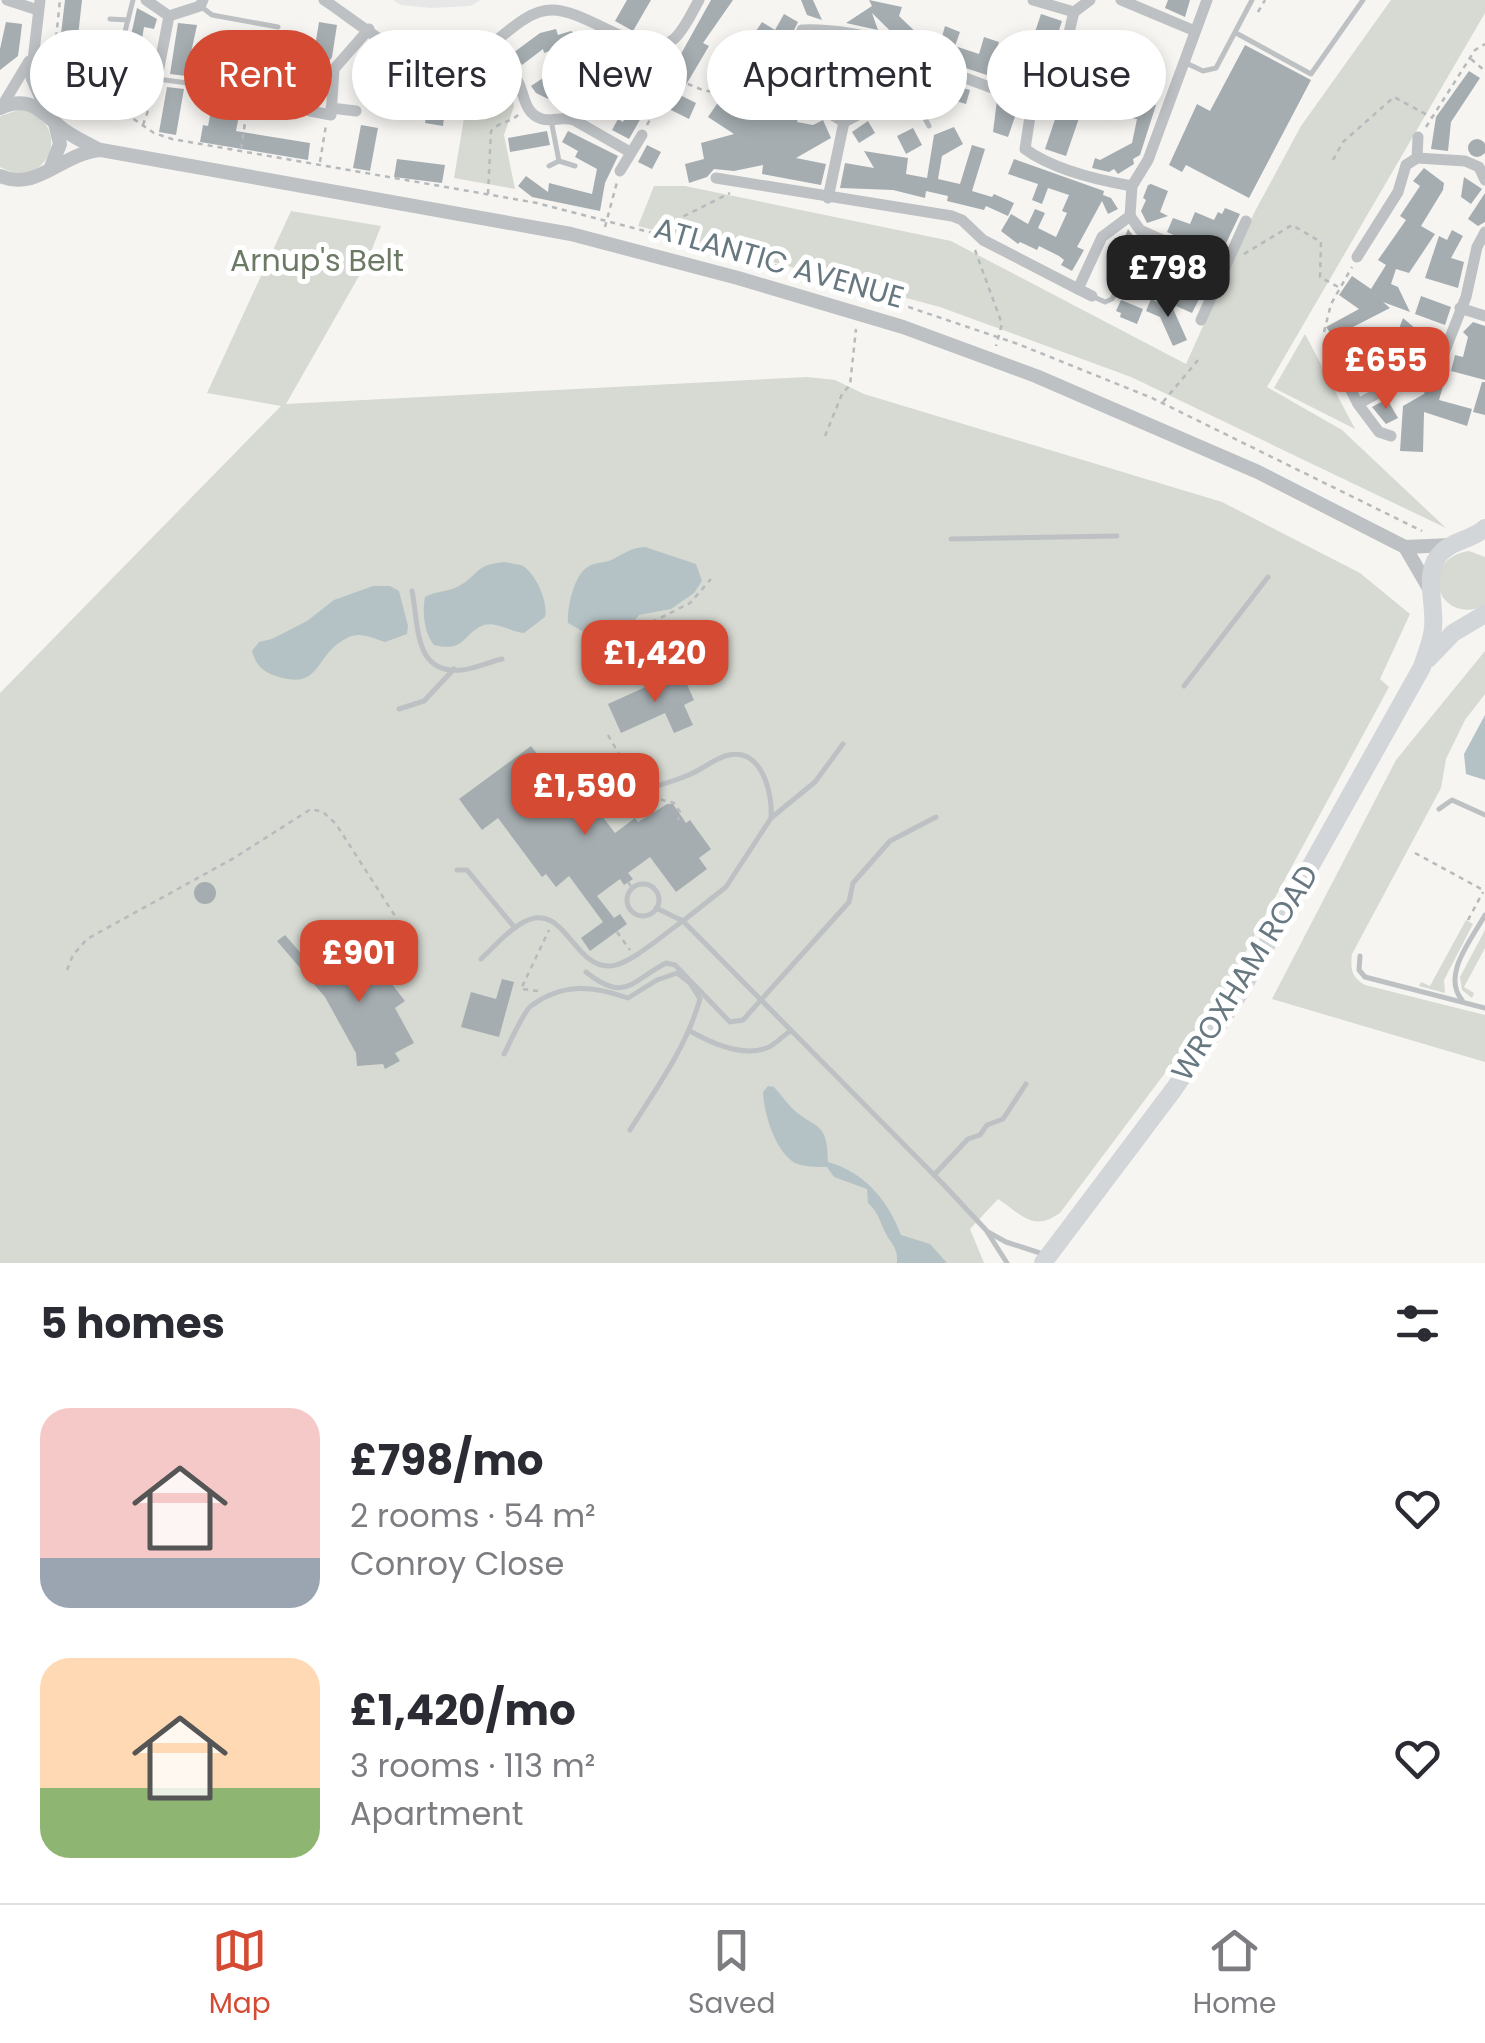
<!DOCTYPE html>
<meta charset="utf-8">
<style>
:root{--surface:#fff;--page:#f7f7f7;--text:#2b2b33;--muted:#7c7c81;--line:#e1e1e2;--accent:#d54a32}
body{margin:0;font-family:Poppins,sans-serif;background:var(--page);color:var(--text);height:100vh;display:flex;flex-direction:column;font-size:38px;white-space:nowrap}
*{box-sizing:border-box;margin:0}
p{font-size:32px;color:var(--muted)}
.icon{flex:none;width:55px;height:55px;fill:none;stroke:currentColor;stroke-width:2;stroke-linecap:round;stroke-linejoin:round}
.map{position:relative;height:1263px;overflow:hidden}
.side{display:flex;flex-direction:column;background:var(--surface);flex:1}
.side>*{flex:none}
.guide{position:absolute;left:30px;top:30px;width:1425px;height:90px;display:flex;gap:20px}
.price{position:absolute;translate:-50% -85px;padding:0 22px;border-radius:20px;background:var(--accent);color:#fff;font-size:32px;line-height:65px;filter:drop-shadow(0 2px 5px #0008)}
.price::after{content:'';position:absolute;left:50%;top:60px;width:30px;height:22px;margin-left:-15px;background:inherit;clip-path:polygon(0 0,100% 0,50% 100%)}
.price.active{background:#222;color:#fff}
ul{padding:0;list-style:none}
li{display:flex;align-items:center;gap:30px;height:250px;padding:0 40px}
li span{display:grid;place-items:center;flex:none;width:280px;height:200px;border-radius:30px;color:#555}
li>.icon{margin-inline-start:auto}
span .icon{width:120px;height:120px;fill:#fffc;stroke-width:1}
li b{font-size:42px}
h2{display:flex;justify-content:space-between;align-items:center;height:120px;padding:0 40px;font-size:42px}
.pill{padding:0 35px;border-radius:45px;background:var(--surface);box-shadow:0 5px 15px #0003;font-size:35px;line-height:90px}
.pill.active{background:var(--accent);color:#fff}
.menu{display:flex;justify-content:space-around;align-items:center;height:140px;border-top:2px solid var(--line);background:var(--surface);font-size:28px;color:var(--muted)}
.menu a{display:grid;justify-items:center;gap:5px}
.menu .active{color:var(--accent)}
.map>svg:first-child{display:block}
</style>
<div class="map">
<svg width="1485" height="1263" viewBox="0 0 1485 1263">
<rect width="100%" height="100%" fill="#f6f5f2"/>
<!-- built -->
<polygon fill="#e6e7e6" points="393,0 481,0 470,6 431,8 401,5"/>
<!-- green -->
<g fill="#d6dad2">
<polygon points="1391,0 1485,0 1485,13 1267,387 1342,430 1446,528 1131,377 940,307 638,226 654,186 685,186 951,241 1186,364 1254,213 1301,126"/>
<polygon points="496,63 510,85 514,106 504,135 515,189 454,178 471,76"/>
<path d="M22 109C76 125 47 193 0 167V116Z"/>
<path d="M291 211 381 226 367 262 286 404 807 377 835 380 864 394 1222 502 1360 573 1410 614 1380 679 1389 687 1219 1001 1060 1213C1033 1232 1022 1215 998 1199L970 1229 984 1263H0V693L281 406 207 393Z"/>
<polygon points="1305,334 1355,429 1274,388"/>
<path d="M1469 551 1485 557V606C1436 626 1417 559 1469 551Z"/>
<path d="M1485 651V694L1465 720 1446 759 1441 788 1352 954C1350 969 1352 978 1365 985L1485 1015V1062L1272 999 1396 760Z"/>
<polygon points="1466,920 1473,924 1444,980 1445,993 1419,986 1421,982 1430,986"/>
<polygon points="1485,930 1485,948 1464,987 1474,993 1472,998 1462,990 1460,977"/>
</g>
<!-- water -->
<g fill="#b5c2c5">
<path d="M645 547 696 564 702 581 694 593 671 609 639 615 624 634 605 644 568 623C567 607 574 572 591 565 599 562 608 563 615 558 627 552 631 548 645 547Z"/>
<path d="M504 562C505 562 520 565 521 565 535 571 549 603 545 617L524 633C512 632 495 621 484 625 463 633 465 653 434 645 424 633 422 612 425 597 436 591 448 592 459 586 480 574 474 565 504 562Z"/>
<path d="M373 586H390L399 591 408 626 407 634 385 642C372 638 360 631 347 638 314 654 322 690 279 677 264 673 256 666 252 651L259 642 272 639 307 621 334 600Z"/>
<polygon points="1485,715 1485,780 1466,774 1464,754"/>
<path d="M768 1086 774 1087C780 1093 784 1100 790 1106 813 1130 828 1118 828 1162 864 1172 888 1200 901 1235L930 1244 947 1263H897C898 1246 891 1245 885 1232 879 1220 879 1213 868 1203L867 1189 834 1177 827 1167C817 1167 804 1167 795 1163 775 1151 764 1114 763 1092Z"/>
</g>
<!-- building -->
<g fill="#a5adb1">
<polygon points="65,0 82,0 74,72 97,76 95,91 63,85 56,75"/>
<polygon points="627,0 651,0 633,31 615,21"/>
<polygon points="711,0 733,0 703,43 709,46 680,95 696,103 689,119 663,106 667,99 592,58 599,47 667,79"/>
<polygon points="801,0 813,0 822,20 807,15"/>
<polygon points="869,0 902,7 899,16 922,38 940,44 945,26 960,32 955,46 979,54 984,37 999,42 992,63 1003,67 999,79 926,55 931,66 928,68 872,13 878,30 846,23 872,6"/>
<polygon points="1168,0 1190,0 1185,17 1165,8"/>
<polygon points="137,8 157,19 154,29 144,27 137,70 124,68"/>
<polygon points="784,14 798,22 770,78 759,80 744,71 735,84 725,78 762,22 775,30"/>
<polygon points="1041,14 1062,21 1045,74 1036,88 1022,84 1039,36 1034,35"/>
<polygon points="6,22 22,24 20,41 18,56 0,70 0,49"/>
<polygon points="319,22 337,25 332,57 325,68 322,103 306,101"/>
<polygon points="178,23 197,25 186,76 170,74"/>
<polygon points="556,29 558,35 571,31 584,39 588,31 594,33 594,45 576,85 599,96 589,117 556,99 580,49 566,45 544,53 543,49 522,65 513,53 540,33"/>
<polygon points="99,31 118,34 115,46 97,43"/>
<polygon points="220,33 293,49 290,66 217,50"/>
<polygon points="821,40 834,41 844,56 858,60 878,50 889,70 898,66 905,80 892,87 889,80 864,94 867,100 851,108 839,105 802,76 814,67 833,79 812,46"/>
<polygon points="1245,45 1311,80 1249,198 1186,165 1182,172 1169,165 1197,104 1210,111"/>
<polygon points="359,59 378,62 377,68 411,74 408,91 379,85 380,80 356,76"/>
<polygon points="1072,69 1127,87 1122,100 1089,89 1066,156 1045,149"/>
<polygon points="1469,71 1480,78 1451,122 1448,151 1431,149 1436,117"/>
<polygon points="543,78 553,91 548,99 536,93 531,86"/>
<polygon points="101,83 119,86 117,98 99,96"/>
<polygon points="269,84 284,86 279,114 263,111"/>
<polygon points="939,84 945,95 924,104 919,94"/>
<polygon points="431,85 448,87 443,126 425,123"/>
<polygon points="953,85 970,90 966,104 949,99"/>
<polygon points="167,87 184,89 176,135 159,132"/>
<polygon points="122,90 141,93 139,110 120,107"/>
<polygon points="214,95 242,100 236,131 310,143 308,160 200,142 203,125 208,126"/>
<polygon points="1138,99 1156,105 1140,155 1133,159 1134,164 1118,174 1114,169 1109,172 1092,168 1095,158 1100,160 1132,143 1137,119 1132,118"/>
<polygon points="908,100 914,113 901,120 895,106"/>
<polygon points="997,100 1018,108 1008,137 993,132"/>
<polygon points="719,101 747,118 749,105 753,104 799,110 797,122 813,125 823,120 831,138 796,158 826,164 821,185 762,174 763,165 734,171 714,169 707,177 689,183 685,164 704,159 701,143 734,134 708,117"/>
<polygon points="632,105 645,111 629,139 612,130 618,119 623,122"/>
<polygon points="868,121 875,133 859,143 852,132"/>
<polygon points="361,125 378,128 370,171 353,168"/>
<polygon points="954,127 963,144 942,156 938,179 960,184 972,145 985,149 972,191 992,197 994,194 1014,203 1008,216 986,206 984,210 947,201 948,196 926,191 925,198 893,190 840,188 845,163 874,168 864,151 908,158 906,174 927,178 934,135"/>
<polygon points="913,128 922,145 906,154 897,136"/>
<polygon points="547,131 550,145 510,152 508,138"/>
<polygon points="568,131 618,156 605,183 600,211 532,197 518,186 526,176 548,192 549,183 592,194 597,169 575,157 578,151 562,142"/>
<circle cx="1477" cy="148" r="9"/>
<polygon points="647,145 661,152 652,169 638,162"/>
<polygon points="397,159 445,165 442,183 394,177"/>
<polygon points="1014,159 1104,191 1103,195 1111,198 1118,209 1108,214 1102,201 1077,247 1084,250 1072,271 1061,265 1064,260 1059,256 1039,246 1037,250 1020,242 1018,244 1001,231 1011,214 1028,224 1035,209 1045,213 1038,228 1056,237 1067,213 1062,211 1069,195 1048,188 1042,204 1032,200 1038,184 1008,174"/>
<polygon points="1424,168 1444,183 1443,190 1421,226 1435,234 1409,273 1396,269 1391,284 1398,287 1410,312 1383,302 1390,308 1351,328 1366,357 1394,342 1403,318 1430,341 1420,352 1423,357 1377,379 1378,382 1362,391 1336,341 1326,327 1359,309 1339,295 1352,276 1371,289 1386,265 1378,260 1406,220 1400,216 1420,186 1413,181"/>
<polygon points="1464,177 1482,189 1471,204 1461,197"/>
<polygon points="1151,184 1168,191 1160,212 1168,216 1147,223 1141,211 1146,200 1143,198 1148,185"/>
<polygon points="1485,193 1485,222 1478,226 1468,219"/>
<polygon points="1225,208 1240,214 1220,256 1167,232 1173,218 1190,224 1195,212 1214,220 1218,212 1222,214"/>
<polygon points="1128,229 1134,237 1142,250 1120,252 1119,236 1125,236"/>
<polygon points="1452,230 1463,236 1451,258 1464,262 1458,288 1425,278 1439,236 1447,240"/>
<polygon points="1159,252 1170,257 1171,254 1212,273 1192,313 1176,306 1186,285 1153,272"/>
<polygon points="1125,265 1140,271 1141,285 1120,277"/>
<polygon points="1166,293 1187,340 1173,346 1160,317 1146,311 1151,299 1162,304"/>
<polygon points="1421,296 1451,307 1445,325 1415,314"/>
<polygon points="1121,300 1143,309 1137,324 1120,317 1121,313 1116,311"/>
<polygon points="1473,322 1485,326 1485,380 1451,371 1455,355 1463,357 1468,337 1463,332"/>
<polygon points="1428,381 1443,386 1439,400 1472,409 1467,426 1424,412 1423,452 1400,451 1403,406 1424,394"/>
<polygon points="1482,382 1485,382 1485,415 1473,412"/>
<polygon points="1387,399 1398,418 1386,424 1372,407"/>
<polygon points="681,671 694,700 684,705 693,725 674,733 665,713 621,733 608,704"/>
<polygon points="531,746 555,777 532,793 550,818 574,801 582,811 592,803 615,833 635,818 638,822 667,804 673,804 686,823 690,820 711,849 699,858 707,869 676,892 650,857 628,873 633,879 624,885 620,879 597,896 614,918 620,914 627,924 590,951 581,938 603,922 569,876 556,887 546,874 542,877 498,818 482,830 459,799"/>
<circle cx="205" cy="893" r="11"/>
<polygon points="285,935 312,966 339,947 360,977 377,965 405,1001 395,1008 414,1043 395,1053 400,1061 385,1069 383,1064 357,1066 356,1053 325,997 277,941"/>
<polygon points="502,979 514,982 499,1037 461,1027 471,992 496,999"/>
</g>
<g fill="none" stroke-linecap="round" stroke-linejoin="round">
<!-- path -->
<g stroke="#b7babc" stroke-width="2.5" stroke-dasharray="5 5" stroke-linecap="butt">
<polyline points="1258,12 1265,0"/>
<polyline points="666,55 673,78 705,91 728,92"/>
<polyline points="1471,59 1485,71"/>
<polyline points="51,87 60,0"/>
<polyline points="51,88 103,98 154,133 172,139 537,203 761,261 867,293 1018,344 1152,398 1422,531"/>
<polyline points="143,125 152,99"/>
<polyline points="647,125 672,79"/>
<polyline points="1426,127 1475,50 1485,44"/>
<polyline points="241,149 248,103"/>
<polyline points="1333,160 1343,142 1394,97 1431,117"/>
<polyline points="320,162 326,125"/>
<path d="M488 194 491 131C500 121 510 123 519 114"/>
<polyline points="605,227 617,182"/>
<polyline points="663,235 666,225 730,193"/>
<polyline points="975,250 1002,324 996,346"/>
<polyline points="1244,254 1292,225 1321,242 1320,277 1340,288"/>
<polyline points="1324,332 1331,304 1352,267"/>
<polyline points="1163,402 1198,360"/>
<polyline points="825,436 842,394 850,385 856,329"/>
<polyline points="652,622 690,603 711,579"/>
<polyline points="608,735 635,782"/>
<polyline points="651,797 674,803 680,812 678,820"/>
<polyline points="1415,853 1485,891"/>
<polyline points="628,882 632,888"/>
<polyline points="1468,920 1483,892"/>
<polyline points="617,932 630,950"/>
<polyline points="67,970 73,955 87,939 234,858 311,809 323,812 336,824 397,919"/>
<polyline points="538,991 521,989 549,930"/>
</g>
<!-- service -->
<g stroke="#bdc1c4" stroke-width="5">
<polyline points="203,8 212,15 278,27"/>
<polyline points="110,19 128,20"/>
<polyline points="1236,33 1311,74 1363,0"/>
<polyline points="90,56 119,55 133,0"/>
<polyline points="1186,63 1203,71 1216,68 1252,0"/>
<polyline points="157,79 257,92"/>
<polyline points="909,89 929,126"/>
<polyline points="551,120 559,161"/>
<polyline points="549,166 559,161 575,166"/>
<polyline points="1094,297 1105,302 1112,299 1121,284"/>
<polyline points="951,539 1117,536"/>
<path d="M412 591C419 624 413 675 462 670 474 669 489 662 502 659"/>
<polyline points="1184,686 1268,577"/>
<polyline points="399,709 424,701 454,669"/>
<path d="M641 791C656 786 672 782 686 776 701 771 714 758 729 755 762 748 773 794 771 818"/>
<polyline points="1439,809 1452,800 1485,815"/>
<polyline points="457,870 467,870 515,928"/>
<circle cx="643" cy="900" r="16"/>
<polyline points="656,908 683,921 726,887 771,818 815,782 843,744"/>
<polyline points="1360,956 1359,970 1365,977 1485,1008"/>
<path d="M481 959C494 947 507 931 522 923 565 898 572 969 611 966 631 964 665 933 683 921L944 1185 986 1230 1007 1263"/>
<path d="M586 972C625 1003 630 982 666 963L675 965 730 1022 743 1020 849 902 853 883 890 841 936 817"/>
<path d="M1462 1000C1441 975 1472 939 1485 915"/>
<path d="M690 1031C711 1043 744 1058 769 1047 775 1044 783 1036 789 1032"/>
<path d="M504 1054C510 1043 523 1012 531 1006 563 982 594 986 628 998L657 980 677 973 690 983 700 999C686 1048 657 1087 630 1130"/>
<polyline points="934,1175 968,1139 980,1135 987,1125 1003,1119 1026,1084"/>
<polyline points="988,1232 1006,1242 1043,1254"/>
</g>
<!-- minor -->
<g stroke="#bdc1c4" stroke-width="11">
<polyline points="7,0 38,10"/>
<polyline points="40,0 31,78 46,112"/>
<polyline points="146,0 169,16"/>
<path d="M324 0C350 17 400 58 429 65 482 77 510 10 552 10 589 10 644 63 674 39 685 29 692 12 699 0"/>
<polyline points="1033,0 1074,12"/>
<polyline points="1121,0 1195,31"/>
<polyline points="1074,12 1090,0"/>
<path d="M493 46C501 57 510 68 517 80 525 93 523 113 542 119 552 122 562 116 574 120L630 152"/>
<path d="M919 82C912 70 906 58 896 49 878 34 825 29 802 30L787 67 785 86 844 122 937 74 960 76 1032 103"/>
<polyline points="155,88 169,16 200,6 203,0"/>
<polyline points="740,92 785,86"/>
<path d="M1032 103 1025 149C1054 170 1097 180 1132 186"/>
<path d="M1032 103C1061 86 1066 42 1074 12"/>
<polyline points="2,106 29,61"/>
<polyline points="331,108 356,111"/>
<polyline points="310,111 331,115 334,69 369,29"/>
<polyline points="1417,158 1465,161 1479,167 1485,180"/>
<polyline points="620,171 642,135"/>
<polyline points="716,178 952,216 962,220 983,240 1078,289"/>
<polyline points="828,198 844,122"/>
<polyline points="1130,216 1140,230 1225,268"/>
<polyline points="1357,257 1398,192 1406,165 1417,158 1418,137"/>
<polyline points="1092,296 1078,289 1102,237 1130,216 1132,186 1148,160 1207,0"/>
<polyline points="1460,308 1485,316"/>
<polyline points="1201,320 1246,221"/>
<polyline points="1328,345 1358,404"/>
<polyline points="1391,436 1379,432 1358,404 1442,358 1466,297 1477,247 1485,232"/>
</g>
<!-- tertiary -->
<g stroke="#bdc1c4" stroke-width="14">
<path d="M0 108C31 94 42 113 64 130 75 138 88 144 100 150"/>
<polyline points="51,167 60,144 55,123"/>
<path d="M0 176C38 192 61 153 101 150L571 234 738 278 903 327 1036 376 1258 472 1405 547 1451 545"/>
<polyline points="1405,547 1430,590"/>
</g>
<!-- primary -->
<g stroke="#d2d6d9" stroke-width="18">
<polyline points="1428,659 1453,633 1485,614"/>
<path d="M1043 1263 1174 1089 1239 994 1422 667C1426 654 1432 641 1433 628 1436 602 1421 570 1443 551 1455 540 1471 540 1485 528"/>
</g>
</g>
<g text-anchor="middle" stroke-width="10" stroke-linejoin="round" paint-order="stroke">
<!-- park labels -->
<g font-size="30" fill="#6b7965" stroke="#fff">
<text x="317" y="271">Arnup's Belt</text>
</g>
<!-- street labels -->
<g font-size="30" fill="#677881" stroke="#fff">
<text transform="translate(779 263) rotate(16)" y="10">ATLANTIC AVENUE</text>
<text transform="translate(1245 973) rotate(-58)" y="10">WROXHAM ROAD</text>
</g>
</g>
</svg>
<b class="price active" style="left:1168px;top:320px">£798</b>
<b class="price" style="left:1386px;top:412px">£655</b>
<b class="price" style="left:655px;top:705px">£1,420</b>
<b class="price" style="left:585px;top:838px">£1,590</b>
<b class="price" style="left:359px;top:1005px">£901</b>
<div class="guide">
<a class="pill">Buy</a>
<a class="pill active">Rent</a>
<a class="pill">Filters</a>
<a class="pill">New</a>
<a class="pill">Apartment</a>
<a class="pill">House</a>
</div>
</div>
<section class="side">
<h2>5 homes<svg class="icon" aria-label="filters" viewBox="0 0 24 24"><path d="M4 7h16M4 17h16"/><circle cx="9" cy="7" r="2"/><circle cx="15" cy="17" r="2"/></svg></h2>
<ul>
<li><span style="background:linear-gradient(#f6c9c9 75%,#9aa5b1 0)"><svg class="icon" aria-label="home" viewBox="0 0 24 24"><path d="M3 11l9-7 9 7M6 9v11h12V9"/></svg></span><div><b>£798/mo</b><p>2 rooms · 54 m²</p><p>Conroy Close</p></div><svg class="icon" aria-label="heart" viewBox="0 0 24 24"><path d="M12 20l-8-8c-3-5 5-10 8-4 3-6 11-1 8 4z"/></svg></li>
<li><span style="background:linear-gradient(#ffd9b3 65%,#8fb573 0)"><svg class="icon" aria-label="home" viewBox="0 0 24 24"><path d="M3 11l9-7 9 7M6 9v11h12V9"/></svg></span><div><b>£1,420/mo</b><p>3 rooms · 113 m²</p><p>Apartment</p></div><svg class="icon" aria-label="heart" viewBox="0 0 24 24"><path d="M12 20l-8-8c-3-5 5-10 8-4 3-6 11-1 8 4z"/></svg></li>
</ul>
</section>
<nav class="menu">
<a class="active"><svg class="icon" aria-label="map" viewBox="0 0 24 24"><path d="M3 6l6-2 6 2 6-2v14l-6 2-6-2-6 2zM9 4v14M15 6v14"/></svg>Map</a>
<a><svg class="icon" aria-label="saved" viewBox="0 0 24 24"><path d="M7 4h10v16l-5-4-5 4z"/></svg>Saved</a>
<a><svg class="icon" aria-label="home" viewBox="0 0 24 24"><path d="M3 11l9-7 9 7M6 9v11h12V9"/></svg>Home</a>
</nav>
